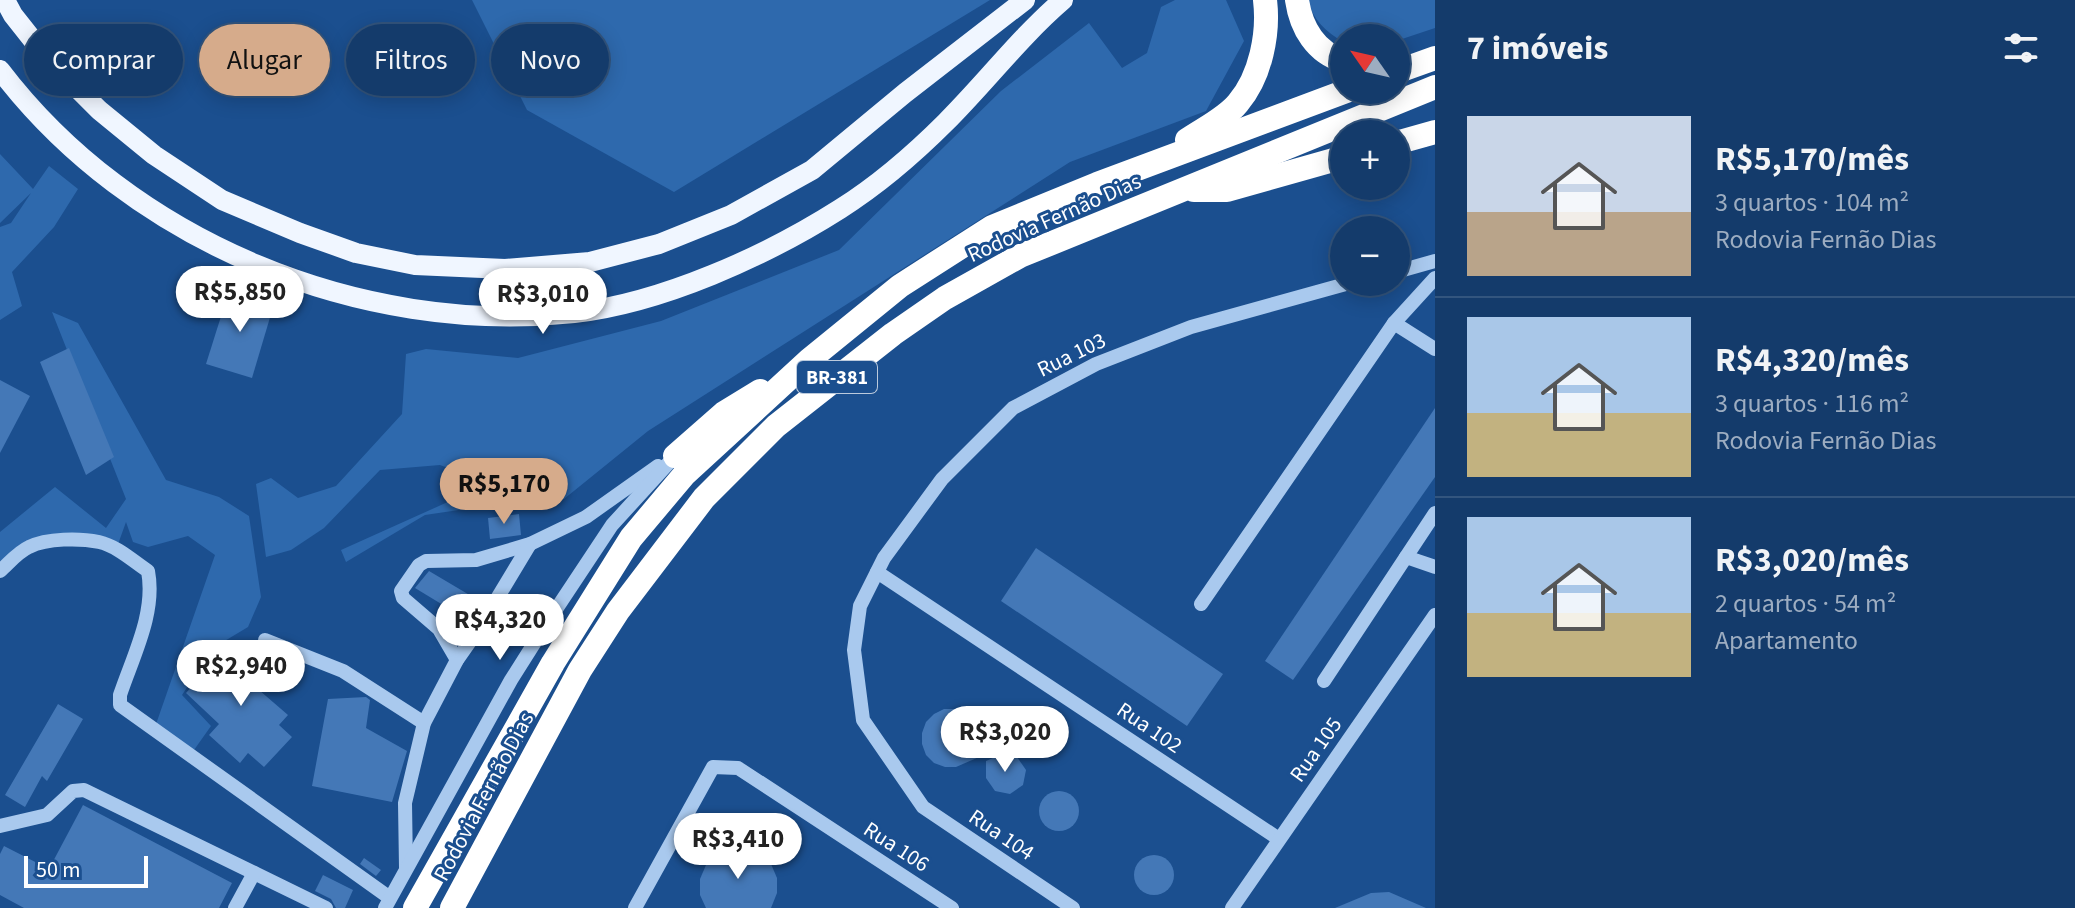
<!DOCTYPE html>
<html lang="pt">
<meta charset="utf-8">
<style>
:root{--surface:#143b6b;--page:#214673;--text:#f1f3f6;--muted:#9dadc1;--line:#33557e;--accent:#d6ab8b}
body{margin:0;font-family:"Source Sans 3",sans-serif;background:var(--page);color:var(--text);height:100vh;display:flex;flex-direction:column;font-size:30px;white-space:nowrap}
*{box-sizing:border-box;margin:0}
p{font-size:26px;color:var(--muted)}
.icon{flex:none;width:44px;height:44px;fill:none;stroke:currentColor;stroke-width:2;stroke-linecap:round;stroke-linejoin:round}
.map{position:relative;flex:1;overflow:hidden}
.details{display:flex;flex-direction:column;background:var(--surface);width:640px}
.details>*{flex:none}
.top-card{position:absolute;left:24px;top:24px;width:760px;height:72px;display:flex;gap:16px}
.needle{width:52px;rotate:304deg}
.tools{position:absolute;left:1330px;top:24px;display:grid;gap:16px}
.tools a{display:grid;place-items:center;width:80px;height:80px;border-radius:50%;background:var(--surface);box-shadow:0 4px 20px #0003,0 0 0 2px var(--line);font-size:40px}
.scale{position:absolute;left:24px;bottom:20px;width:124px;box-sizing:border-box;padding-left:8px;border:4px solid #fff;border-top:0;font-size:22px;line-height:28px;white-space:nowrap;color:#fff;-webkit-text-stroke:6px #1b4f8f;paint-order:stroke}
.price{position:absolute;translate:-50% -68px;padding:0 18px;border-radius:28px;background:#fff;color:#222;font-size:26px;line-height:52px;filter:drop-shadow(0 2px 4px #0008)}
.price::after{content:'';position:absolute;left:50%;top:48px;width:24px;height:18px;margin-left:-12px;background:inherit;clip-path:polygon(0 0,100% 0,50% 100%)}
.price.on{background:var(--accent);color:#111}
ul{padding:0;list-style:none}
li{display:flex;align-items:center;gap:24px;height:200px;padding:0 32px}
li+li{border-top:2px solid var(--line)}
li span{display:grid;place-items:center;flex:none;width:224px;height:160px;border-radius:0px;color:#555}
li>.icon{margin-inline-start:auto}
span .icon{width:96px;height:96px;fill:#fffc;stroke-width:1}
li b{font-size:34px}
h2{display:flex;justify-content:space-between;align-items:center;height:96px;padding:0 32px;font-size:34px}
.chip{padding:0 28px;border-radius:36px;background:var(--surface);box-shadow:0 4px 20px #0003,0 0 0 2px var(--line);font-size:28px;line-height:72px}
.chip.on{background:var(--accent);color:#111}
main{display:flex;flex:1;min-height:0}
.map>svg:first-child{display:block}
</style>
<main>
<div class="map">
<svg width="1435" height="908" viewBox="0 0 1435 908">
<rect width="100%" height="100%" fill="#1b4f8f"/>
<!-- green -->
<g fill="#2e69ad">
<polygon points="472,0 990,0 674,192 527,110"/>
<polygon points="1175,0 1226,0 1244,41 1206,111 1070,162 648,431 564,499 486,506 425,515 346,562 341,550 450,501 480,480 440,465 380,470 324,528 291,550 266,557 256,484 271,478 298,498 336,486 402,414 406,354 426,349 518,358 661,321 839,250 1001,91 1089,23 1122,68 1147,53 1161,7"/>
<path d="M1307 0H1435V28L1396 41V38H1344V42C1325 32 1314 20 1307 0Z"/>
<polygon points="0,154 33,189 49,166 78,189 54,227 12,272 22,306 0,320 0,227 11,223 31,193 0,223"/>
<polygon points="52,312 78,323 166,480 219,497 249,516 261,597 248,627 213,648 182,695 211,726 194,750 155,727 215,555 188,536 148,547 133,542 126,522 117,547 33,539 0,561 0,532 55,487 106,528 126,499"/>
</g>
<!-- building -->
<g fill="#4478b7">
<polygon points="229,291 274,304 252,378 206,364"/>
<polygon points="69,348 114,457 86,475 40,362"/>
<polygon points="0,380 30,396 0,453"/>
<polygon points="1435,408 1435,477 1293,680 1265,661"/>
<polygon points="519,514 521,535 490,539 488,518"/>
<polygon points="1036,548 1223,674 1187,726 1001,601"/>
<polygon points="429,571 483,603 471,622 415,588"/>
<polygon points="230,644 269,679 259,690 288,715 279,725 292,737 264,767 248,753 240,763 209,735 219,724 186,693"/>
<polygon points="366,697 370,700 366,728 407,751 392,802 312,786 328,699"/>
<polygon points="58,704 83,719 47,781 42,776 25,807 5,795"/>
<polygon points="944,709 956,709 966,714 974,722 979,732 979,757 956,767 945,767 934,763 926,755 922,744 922,733 926,722 934,714"/>
<polygon points="1002,754 1017,757 1026,770 1023,785 1010,794 995,791 986,778 986,761"/>
<circle cx="1059" cy="811" r="20"/>
<polygon points="83,805 232,883 219,908 24,908 0,895 0,854 4,846 49,869"/>
<polygon points="730,848 746,848 760,854 771,864 777,878 777,893 771,908 706,908 700,895 700,879 706,865 716,854"/>
<circle cx="1154" cy="875" r="20"/>
<polygon points="364,858 381,870 376,876 360,864"/>
<polygon points="323,875 353,890 345,908 336,908 331,899 315,891"/>
<polygon points="1389,892 1426,908 1335,908 1371,893"/>
</g>
<g fill="none" stroke-linecap="round" stroke-linejoin="round">
<!-- minor -->
<g stroke="#a9c9ee" stroke-width="14">
<polyline points="1396,272 1435,261"/>
<polyline points="1394,323 1435,349"/>
<polyline points="1406,557 1435,567"/>
<path d="M0 571C9 563 18 552 29 547 47 538 80 538 99 542 117 546 133 561 148 571 156 613 133 656 120 695V705L390 898"/>
<polyline points="877,572 1279,839"/>
<polyline points="1201,604 1394,323 1435,278"/>
<polyline points="265,640 343,671 424,723"/>
<polyline points="457,660 439,629 403,598 401,591 419,565 426,561 476,560 530,544 586,517 658,466"/>
<polyline points="1324,681 1435,513"/>
<polyline points="0,826 47,815 73,791 84,790 326,908"/>
<polyline points="406,868 405,803 424,723 457,660 478,630 530,544"/>
<polyline points="235,908 254,873"/>
<polyline points="385,908 511,680 547,623 612,525 675,456"/>
<polyline points="635,908 713,767 738,768 952,908"/>
<polyline points="1073,908 923,807 863,720 854,650 860,606 884,558 942,479 1013,408 1096,364 1191,327 1353,282"/>
<polyline points="1232,908 1435,615"/>
</g>
<!-- major -->
<g stroke="#f0f6ff" stroke-width="20">
<polyline points="5,0 13,15 47,58 99,110 154,155 222,200 300,233 356,253 415,265 505,269 590,262 659,244 731,215 812,170 905,93 1025,0"/>
<path d="M0 70C130 241 360 336 574 313 662 303 766 256 840 209 878 185 915 153 946 122 986 82 1020 37 1063 0"/>
</g>
<!-- highway -->
<g stroke="#fff" stroke-width="24">
<path d="M1297 0C1301 28 1316 53 1344 61"/>
<polyline points="1396,72 1435,58"/>
<path d="M1187 140C1203 129 1226 118 1238 103 1261 76 1269 33 1265 0"/>
<polyline points="1396,143 1435,132"/>
<polyline points="1194,190 1227,190 1344,157"/>
<polyline points="675,456 724,413 760,391"/>
<polyline points="415,908 553,663 631,538 684,475 809,360 900,286 992,227 1097,184 1349,90"/>
<polyline points="452,908 580,670 618,611 704,498 776,426 893,334 945,298 1020,256 1435,87"/>
</g>
</g>
<g text-anchor="middle" stroke-width="6" stroke-linejoin="round" paint-order="stroke">
<!-- shield labels -->
<rect fill="#1b4f8f" stroke="#bbcadd" stroke-width="2" x="797" y="361" width="80" height="32" rx="6"/>
<g font-size="20" font-weight="bold" fill="#fff">
<text x="837" y="384">BR-381</text>
</g>
<!-- street labels -->
<g font-size="22" fill="#fff" stroke="#1b4f8f">
<text transform="translate(1054 217) rotate(-24)" y="8">Rodovia Fernão Dias</text>
<text transform="translate(1071 354) rotate(-26)" y="8">Rua 103</text>
<text transform="translate(1150 727) rotate(34)" y="8">Rua 102</text>
<text transform="translate(1315 749) rotate(-55)" y="8">Rua 105</text>
<text transform="translate(483 796) rotate(-62)" y="8">Rodovia Fernão Dias</text>
<text transform="translate(1002 834) rotate(34)" y="8">Rua 104</text>
<text transform="translate(897 846) rotate(33)" y="8">Rua 106</text>
</g>
</g>
</svg>
<div class="tools">
<a><svg class="needle" viewBox="-14 -14 28 28"><path d="M0-13l5 13h-10z" fill="#e53935"/><path d="M0 13l5-13h-10z" fill="#9dadc1"/></svg></a>
<a>+</a>
<a>−</a>
</div>
<div class="scale">50 m</div>
<b class="price" style="left:240px;top:334px">R$5,850</b>
<b class="price" style="left:543px;top:336px">R$3,010</b>
<b class="price on" style="left:504px;top:526px">R$5,170</b>
<b class="price" style="left:500px;top:662px">R$4,320</b>
<b class="price" style="left:241px;top:708px">R$2,940</b>
<b class="price" style="left:1005px;top:774px">R$3,020</b>
<b class="price" style="left:738px;top:881px">R$3,410</b>
<div class="top-card">
<a class="chip">Comprar</a>
<a class="chip on">Alugar</a>
<a class="chip">Filtros</a>
<a class="chip">Novo</a>
</div>
</div>
<section class="details">
<h2>7 imóveis<svg class="icon" aria-label="filters" viewBox="0 0 24 24"><path d="M4 7h16M4 17h16"/><circle cx="9" cy="7" r="2"/><circle cx="15" cy="17" r="2"/></svg></h2>
<ul>
<li><span style="background:linear-gradient(#c9d6e8 60%,#b9a48a 0)"><svg class="icon" aria-label="home" viewBox="0 0 24 24"><path d="M3 11l9-7 9 7M6 9v11h12V9"/></svg></span><div><b>R$5,170/mês</b><p>3 quartos · 104 m²</p><p>Rodovia Fernão Dias</p></div></li>
<li><span style="background:linear-gradient(#a9c7e8 60%,#c2b280 0)"><svg class="icon" aria-label="home" viewBox="0 0 24 24"><path d="M3 11l9-7 9 7M6 9v11h12V9"/></svg></span><div><b>R$4,320/mês</b><p>3 quartos · 116 m²</p><p>Rodovia Fernão Dias</p></div></li>
<li><span style="background:linear-gradient(#a9c7e8 60%,#c2b280 0)"><svg class="icon" aria-label="home" viewBox="0 0 24 24"><path d="M3 11l9-7 9 7M6 9v11h12V9"/></svg></span><div><b>R$3,020/mês</b><p>2 quartos · 54 m²</p><p>Apartamento</p></div></li>
</ul>
</section>
</main>
